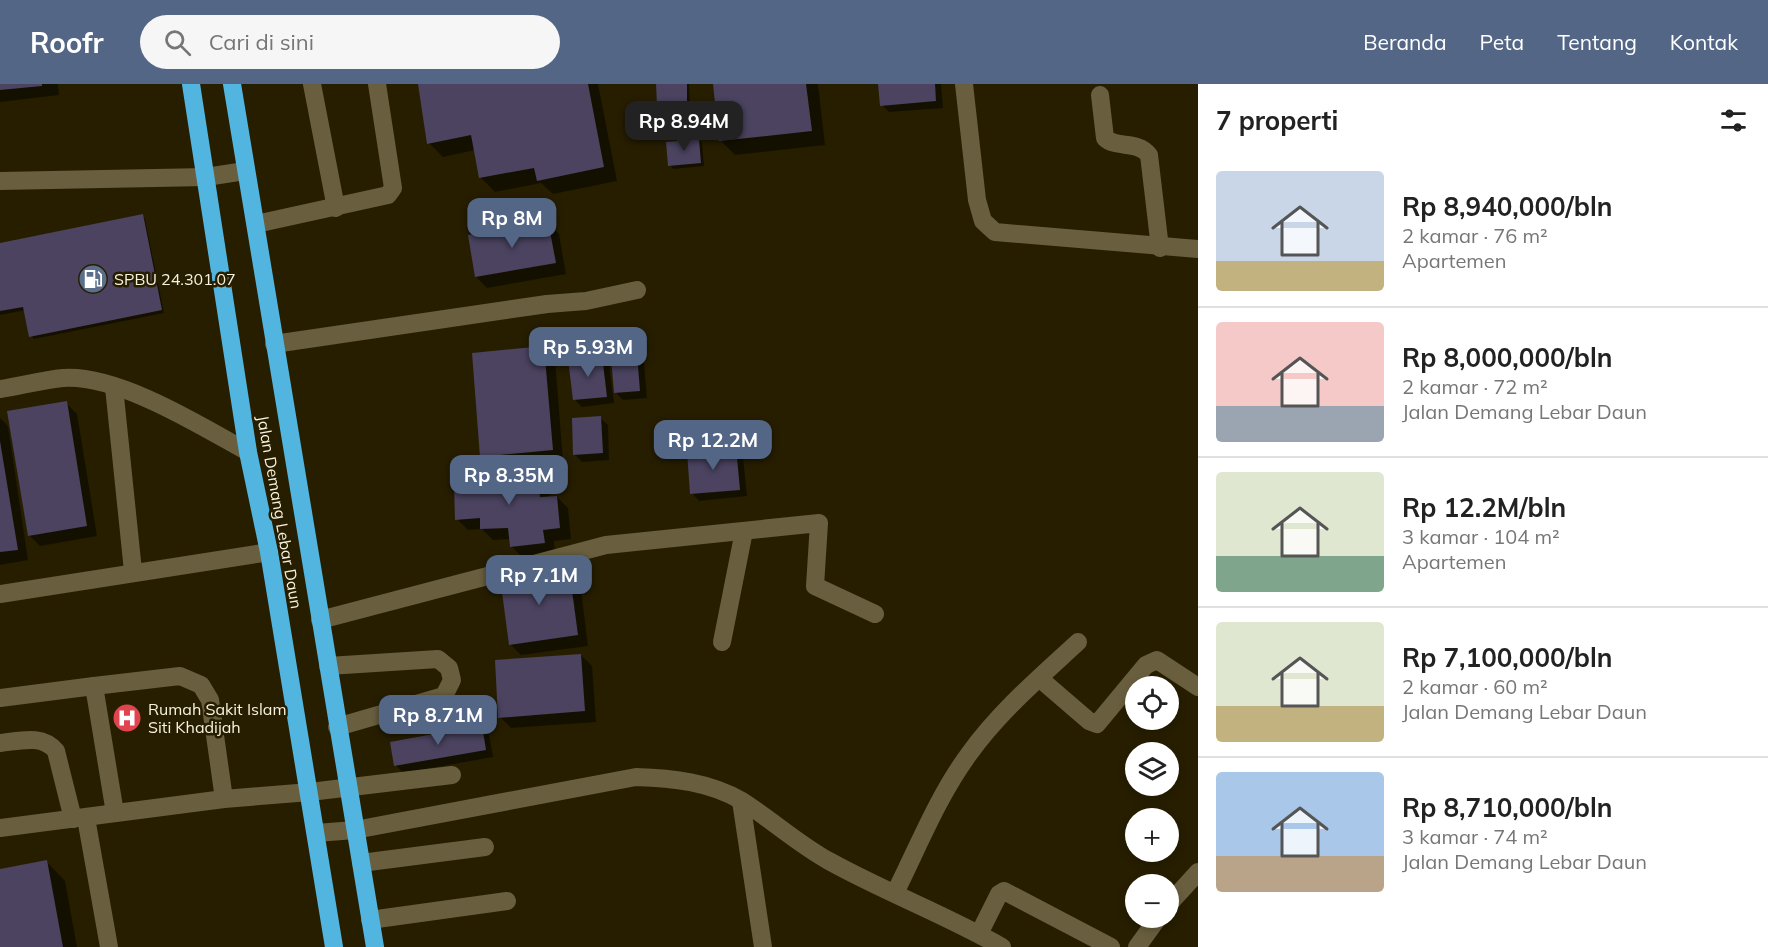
<!DOCTYPE html>
<html lang="id">
<meta charset="utf-8">
<style>
:root{--surface:#fff;--page:#f6f6f6;--text:#222;--muted:#767676;--line:#e0e0e0;--accent:#546685}
body{margin:0;font-family:Mulish,sans-serif;background:var(--page);color:var(--text);height:100vh;display:flex;flex-direction:column;font-size:22px;white-space:nowrap}
*{box-sizing:border-box;margin:0}
p{font-size:20px;color:var(--muted)}
.icon{flex:none;width:33px;height:33px;fill:none;stroke:currentColor;stroke-width:2;stroke-linecap:round;stroke-linejoin:round}
.map{position:relative;flex:1;overflow:hidden}
.details{display:flex;flex-direction:column;background:var(--surface);width:570px}
.details>*{flex:none}
.controls{position:absolute;left:1125px;top:592px;display:grid;gap:12px}
.controls a{display:grid;place-items:center;width:54px;height:54px;border-radius:50%;background:var(--surface);box-shadow:0 3px 9px #0003;font-size:30px}
.price{position:absolute;translate:-50% -51px;padding:0 14px;border-radius:12px;background:var(--accent);color:#fff;font-size:20px;line-height:39px;filter:drop-shadow(0 2px 3px #0008)}
.price::after{content:'';position:absolute;left:50%;top:36px;width:18px;height:14px;margin-left:-9px;background:inherit;clip-path:polygon(0 0,100% 0,50% 100%)}
.price.active{background:#222;color:#fff}
ul{padding:0;list-style:none}
li{display:flex;align-items:center;gap:18px;height:150px;padding:0 18px}
li+li{border-top:2px solid var(--line)}
li span{display:grid;place-items:center;flex:none;width:168px;height:120px;border-radius:6px;color:#555}
li>.icon{margin-inline-start:auto}
span .icon{width:72px;height:72px;fill:#fffc;stroke-width:1}
li b{font-size:26px}
h2{display:flex;justify-content:space-between;align-items:center;height:72px;padding:0 18px;font-size:26px}
header{display:flex;align-items:center;gap:36px;box-sizing:border-box;height:84px;padding:0 30px;background:var(--accent);color:#fff}
header strong{font-size:28px}
nav{display:flex;gap:33px;margin-inline-start:auto;font-size:21px}
.search{width:420px;height:54px;background:var(--page);display:flex;align-items:center;gap:15px;box-sizing:border-box;padding:0 21px;border-radius:33px;color:var(--muted);font-size:22px}
main{display:flex;flex:1;min-height:0}
.map>svg:first-child{display:block}
</style>
<header>
<strong>Roofr</strong>
<div class="search"><svg class="icon" aria-label="search" viewBox="0 0 24 24"><circle cx="10" cy="10" r="6"/><path d="M15 15l6 6"/></svg>Cari di sini</div>
<nav><a>Beranda</a><a>Peta</a><a>Tentang</a><a>Kontak</a></nav>
</header>
<main>
<div class="map">
<svg width="1198" height="863" viewBox="0 0 1198 863">
<rect width="100%" height="100%" fill="#271e00"/>
<!-- shadow -->
<g fill="#0007">
<polygon points="0,0 58,0 59,11 0,18"/>
<polygon points="420,0 598,0 617,97 553,110 541,99 495,108 480,93 475,66 443,73 429,59"/>
<polygon points="657,0 689,0 690,22 662,24 659,20"/>
<polygon points="715,0 818,0 825,61 735,71 721,57"/>
<polygon points="880,0 941,0 943,24 889,28 882,21"/>
<polygon points="699,56 702,59 704,82 673,85 670,81"/>
<polygon points="142,131 145,135 164,229 34,255 31,252 26,226 0,231 0,160"/>
<polygon points="548,139 559,150 566,190 487,204 476,193"/>
<polygon points="544,264 555,275 563,377 492,383 481,372"/>
<polygon points="602,272 609,280 614,319 582,323 574,315"/>
<polygon points="637,272 644,279 647,314 623,316 616,309"/>
<polygon points="66,319 77,330 97,452 40,462 29,451"/>
<polygon points="0,334 8,342 28,476 0,481"/>
<polygon points="600,334 608,341 609,376 582,378 574,370"/>
<polygon points="736,365 743,372 747,412 699,417 692,409"/>
<polygon points="526,386 529,390 538,389 549,400 550,414 557,413 568,424 571,455 554,457 555,470 522,473 511,462 511,455 493,456 482,445 468,446 457,435 478,398 482,402 490,401"/>
<polygon points="569,486 580,497 588,562 521,571 510,560"/>
<polygon points="581,571 592,582 596,638 511,644 500,633"/>
<polygon points="482,643 489,650 493,673 403,689 396,681"/>
<polygon points="46,777 65,797 77,863 0,863 0,786"/>
</g>
<!-- building -->
<g fill="#4b4360">
<polygon points="0,0 42,0 42,2 0,6"/>
<polygon points="418,0 588,0 604,83 537,97 534,84 479,94 471,51 427,60"/>
<polygon points="656,0 687,0 687,19 657,21"/>
<polygon points="713,0 806,0 812,47 719,57"/>
<polygon points="878,0 935,0 936,17 880,22"/>
<polygon points="699,55 701,79 668,82 666,58"/>
<polygon points="143,130 162,226 29,253 23,223 0,227 0,159"/>
<polygon points="548,137 556,179 475,193 468,151"/>
<polygon points="544,262 553,366 480,373 472,269"/>
<polygon points="637,270 640,307 614,309 611,273"/>
<polygon points="602,271 607,313 573,316 568,275"/>
<polygon points="67,317 87,442 28,452 7,327"/>
<polygon points="601,332 603,369 573,371 572,334"/>
<polygon points="0,357 18,466 0,468"/>
<polygon points="736,363 740,406 690,410 687,367"/>
<polygon points="526,385 527,389 538,388 540,413 557,412 560,444 543,446 545,459 510,463 508,444 480,445 480,434 455,436 454,398 479,396 479,400 488,400 487,388"/>
<polygon points="569,484 578,551 509,561 500,493"/>
<polygon points="581,570 585,627 498,634 495,576"/>
<polygon points="482,641 486,666 394,682 390,658"/>
<polygon points="47,776 63,863 0,863 0,785"/>
</g>
<g fill="none" stroke-linecap="round" stroke-linejoin="round">
<!-- minor -->
<g stroke="#695f3f" stroke-width="18">
<polyline points="312,0 336,124"/>
<polyline points="964,0 977,116 983,137 995,148 1198,165"/>
<path d="M1100 11 1105 54C1117 65 1137 56 1149 71L1160 164"/>
<polyline points="0,97 206,93 245,87"/>
<polyline points="256,140 388,111 393,104 377,0"/>
<polyline points="274,260 547,220 586,217 637,206"/>
<polyline points="114,303 133,487"/>
<path d="M0 305C21 302 42 296 63 294 118 290 201 342 248 368"/>
<polyline points="0,510 269,468"/>
<polyline points="320,536 606,461 819,439 815,502 875,530"/>
<polyline points="722,558 744,447"/>
<polyline points="328,582 438,575 449,584 452,596 444,612 337,643"/>
<polyline points="1039,594 1089,637 1097,640 1146,581 1157,576 1198,603"/>
<polyline points="94,602 180,592 201,601 210,616 224,715"/>
<polyline points="0,614 94,602 115,729"/>
<path d="M0 659C20 657 42 650 56 667L73 735"/>
<polyline points="741,717 763,863"/>
<polyline points="86,734 109,863"/>
<polyline points="0,744 224,715 310,708 452,691"/>
<path d="M316 749 355 746 636 693C672 694 710 698 742 717 772 736 798 760 829 777 885 808 946 831 1002 863"/>
<polyline points="361,779 485,763"/>
<path d="M895 809C918 763 938 712 969 670 999 628 1040 593 1078 558"/>
<polyline points="1168,821 1198,788"/>
<polyline points="370,836 507,817"/>
<polyline points="979,850 999,810 1004,807 1111,863"/>
<polyline points="1137,863 1158,834"/>
</g>
<!-- highway -->
<g stroke="#51b5e0" stroke-width="18">
<polyline points="191,0 248,368 269,468 334,863"/>
<polyline points="232,0 375,863"/>
</g>
</g>
<!-- icons -->
<defs>
<g id="fuel-disc" transform="scale(1.5)"><circle r="9.5" fill="#5c6f8a" stroke="#271e00"/><path d="M-5.5-6h7V0h2V4h1.3V-2.5L3-4.5l.8-.8L6-3V5H2.5V1h-1V6h-7ZM-4.2-4.7v3.2H.2V-4.7Z" fill="#fff"/></g>
<g id="hospital-disc" transform="scale(1.5)"><circle r="9.5" fill="#e0444e" stroke="#271e00"/><path d="M-5-5h3v3.5h4V-5h3V5h-3V1.5h-4V5h-3Z" fill="#fff"/></g>
</defs>
<g fill-rule="evenodd">
<use href="#fuel-disc" x="93" y="195"/>
<use href="#hospital-disc" x="127" y="634"/>
</g>
<g text-anchor="middle" stroke-width="5" stroke-linejoin="round" paint-order="stroke">
<!-- poi labels -->
<g font-size="16" fill="#f7f1df" stroke="#271e00" text-anchor="start">
<text x="114" y="201">SPBU 24.301.07</text>
<text x="148" y="631">Rumah Sakit Islam<tspan x="148" dy="18">Siti Khadijah</tspan></text>
</g>
<!-- street labels -->
<g font-size="16" fill="#f7f1df" stroke="#271e00">
<text transform="translate(280 428) rotate(80)" y="6">Jalan Demang Lebar Daun</text>
</g>
</g>
</svg>
<div class="controls">
<a><svg class="icon" aria-label="locate" viewBox="0 0 24 24"><circle cx="12" cy="12" r="6"/><path d="M12 2v4M12 18v4M2 12h4M18 12h4"/></svg></a>
<a><svg class="icon" aria-label="layers" viewBox="0 0 24 24"><path d="M12 4l9 5-9 5-9-5zM3 14l9 5 9-5"/></svg></a>
<a>+</a>
<a>−</a>
</div>
<b class="price active" style="left:684px;top:68px">Rp 8.94M</b>
<b class="price" style="left:512px;top:165px">Rp 8M</b>
<b class="price" style="left:588px;top:294px">Rp 5.93M</b>
<b class="price" style="left:713px;top:387px">Rp 12.2M</b>
<b class="price" style="left:509px;top:422px">Rp 8.35M</b>
<b class="price" style="left:539px;top:522px">Rp 7.1M</b>
<b class="price" style="left:438px;top:662px">Rp 8.71M</b>
</div>
<section class="details">
<h2>7 properti<svg class="icon" aria-label="filters" viewBox="0 0 24 24"><path d="M4 7h16M4 17h16"/><circle cx="9" cy="7" r="2"/><circle cx="15" cy="17" r="2"/></svg></h2>
<ul>
<li><span style="background:linear-gradient(#c9d6e8 75%,#c2b280 0)"><svg class="icon" aria-label="home" viewBox="0 0 24 24"><path d="M3 11l9-7 9 7M6 9v11h12V9"/></svg></span><div><b>Rp 8,940,000/bln</b><p>2 kamar · 76 m²</p><p>Apartemen</p></div></li>
<li><span style="background:linear-gradient(#f6c9c9 70%,#9aa5b1 0)"><svg class="icon" aria-label="home" viewBox="0 0 24 24"><path d="M3 11l9-7 9 7M6 9v11h12V9"/></svg></span><div><b>Rp 8,000,000/bln</b><p>2 kamar · 72 m²</p><p>Jalan Demang Lebar Daun</p></div></li>
<li><span style="background:linear-gradient(#dfe7d0 70%,#7fa58c 0)"><svg class="icon" aria-label="home" viewBox="0 0 24 24"><path d="M3 11l9-7 9 7M6 9v11h12V9"/></svg></span><div><b>Rp 12.2M/bln</b><p>3 kamar · 104 m²</p><p>Apartemen</p></div></li>
<li><span style="background:linear-gradient(#dfe7d0 70%,#c2b280 0)"><svg class="icon" aria-label="home" viewBox="0 0 24 24"><path d="M3 11l9-7 9 7M6 9v11h12V9"/></svg></span><div><b>Rp 7,100,000/bln</b><p>2 kamar · 60 m²</p><p>Jalan Demang Lebar Daun</p></div></li>
<li><span style="background:linear-gradient(#a9c7e8 70%,#b9a48a 0)"><svg class="icon" aria-label="home" viewBox="0 0 24 24"><path d="M3 11l9-7 9 7M6 9v11h12V9"/></svg></span><div><b>Rp 8,710,000/bln</b><p>3 kamar · 74 m²</p><p>Jalan Demang Lebar Daun</p></div></li>
</ul>
</section>
</main>
